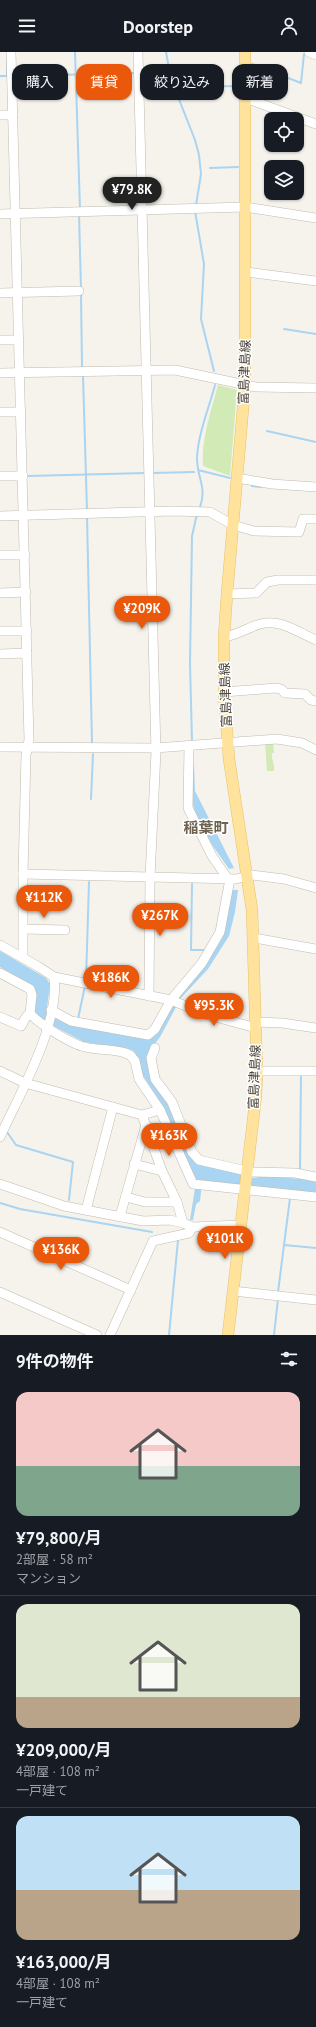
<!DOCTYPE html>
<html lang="ja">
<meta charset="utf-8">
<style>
:root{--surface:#171b24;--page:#20242c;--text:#f1f3f6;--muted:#9ea1a6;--line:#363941;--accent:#ea580c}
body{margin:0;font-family:"PT Sans","Noto Sans JP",sans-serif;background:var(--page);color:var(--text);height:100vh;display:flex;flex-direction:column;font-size:15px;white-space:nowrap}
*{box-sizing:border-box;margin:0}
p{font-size:13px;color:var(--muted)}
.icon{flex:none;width:22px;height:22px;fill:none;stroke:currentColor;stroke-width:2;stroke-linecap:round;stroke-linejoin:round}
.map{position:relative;height:1283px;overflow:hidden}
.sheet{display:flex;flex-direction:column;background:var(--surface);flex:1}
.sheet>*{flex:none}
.banner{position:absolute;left:12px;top:12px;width:292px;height:36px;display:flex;gap:8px}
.tools{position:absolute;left:264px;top:60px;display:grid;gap:8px}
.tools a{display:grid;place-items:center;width:40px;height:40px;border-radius:8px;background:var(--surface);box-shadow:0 1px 3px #0004;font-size:20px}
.price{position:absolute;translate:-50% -34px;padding:0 9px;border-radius:14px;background:var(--accent);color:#fff;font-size:13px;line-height:26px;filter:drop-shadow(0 1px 2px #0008)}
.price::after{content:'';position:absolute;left:50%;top:24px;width:12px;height:9px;margin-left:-6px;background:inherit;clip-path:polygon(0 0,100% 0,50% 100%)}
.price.on{background:#222;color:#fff}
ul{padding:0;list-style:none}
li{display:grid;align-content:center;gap:8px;height:212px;padding:0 16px}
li+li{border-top:1px solid var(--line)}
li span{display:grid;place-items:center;height:124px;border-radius:12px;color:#555}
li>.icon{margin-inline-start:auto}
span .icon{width:72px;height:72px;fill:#fffc;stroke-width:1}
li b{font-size:17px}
h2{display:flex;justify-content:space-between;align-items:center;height:48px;padding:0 16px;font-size:17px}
.pill{padding:0 14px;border-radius:12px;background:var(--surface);box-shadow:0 1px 3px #0004;font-size:14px;line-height:36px}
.pill.on{background:var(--accent);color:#fff}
header{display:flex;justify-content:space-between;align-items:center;height:52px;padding:0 16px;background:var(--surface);font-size:18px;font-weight:600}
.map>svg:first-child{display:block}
</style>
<header><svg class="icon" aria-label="menu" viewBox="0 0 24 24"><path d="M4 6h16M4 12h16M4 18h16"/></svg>Doorstep<svg class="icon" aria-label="person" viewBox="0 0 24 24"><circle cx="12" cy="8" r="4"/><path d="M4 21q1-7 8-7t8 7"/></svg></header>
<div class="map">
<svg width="316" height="1283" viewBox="0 0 316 1283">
<rect width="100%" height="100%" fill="#f6f3ec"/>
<!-- green -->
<g fill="#d2eab5">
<path d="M218 333 237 338 230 424 203 414C201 386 211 360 218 333Z"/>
<path d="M273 689 274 701H272C271 708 275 711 274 719H267L265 690Z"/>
</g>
<!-- water -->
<g fill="#a9d4f2">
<path d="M191 738 195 739 234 816 229 817C211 790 193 771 191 738Z"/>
<path d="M232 838H238L235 860 229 884 208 917 181 946 160 985 148 1001 170 1054 199 1112 232 1118 252 1126 265 1124 302 1127 316 1129V1141L205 1129 202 1130 200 1149 196 1152 193 1168H190L195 1136 191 1123 163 1054 141 1021 136 1002 132 998 84 990 42 968 35 960 36 941 33 934 0 915V899L46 926 50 932 47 956C49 964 58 968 65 971L149 987 171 953 204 915Z"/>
</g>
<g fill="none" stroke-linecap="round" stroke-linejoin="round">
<!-- stream -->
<g stroke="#a9d4f2" stroke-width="2">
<polyline points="75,0 80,157"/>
<polyline points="166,0 171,27 195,88 199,103 201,122 196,153"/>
<polyline points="252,12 301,31 304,2"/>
<polyline points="141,21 163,21"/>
<polyline points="0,24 7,24 7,0"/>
<polyline points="15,24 136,21"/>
<polyline points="182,35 238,34"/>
<polyline points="210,116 238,115"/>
<polyline points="195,159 204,212 201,267 214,319"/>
<polyline points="79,162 81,237"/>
<polyline points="81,242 82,314"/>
<polyline points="284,277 316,282"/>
<polyline points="83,324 87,459"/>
<polyline points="267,379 316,390"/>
<polyline points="198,418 230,426"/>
<polyline points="152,421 194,420"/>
<polyline points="27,424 146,421"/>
<polyline points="252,434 261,435"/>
<path d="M199 458C208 434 197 428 197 406 198 382 209 356 215 333"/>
<polyline points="87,465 92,691"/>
<polyline points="192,690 190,611 192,484 197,462"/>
<polyline points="193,713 194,740"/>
<polyline points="91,747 93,702"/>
<polyline points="192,832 191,898 206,898"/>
<polyline points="86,928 89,830"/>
<polyline points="78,967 85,934"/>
<polyline points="7,1080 16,1093 73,1110 69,1148"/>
<polyline points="300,1118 301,1022"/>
<polyline points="0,1151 20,1157 152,1180"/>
<polyline points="284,1193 316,1196"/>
<polyline points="278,1240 290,1146"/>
<polyline points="169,1283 178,1188"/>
<polyline points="274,1283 278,1247"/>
</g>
<!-- minor casing -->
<g stroke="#c2bbae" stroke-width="10">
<g id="minor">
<polyline points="11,0 29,688 26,703 23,822 23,906"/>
<polyline points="138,0 156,700 150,825 149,944"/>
<polyline points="309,0 316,3"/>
<polyline points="245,46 316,72"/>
<polyline points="0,63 13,63"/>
<polyline points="0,162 245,155 316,166"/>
<polyline points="246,220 316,229"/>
<polyline points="0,241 79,239"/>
<polyline points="0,288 19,288"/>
<polyline points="0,321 175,318 256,335 316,336"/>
<polyline points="0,360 21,360"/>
<polyline points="0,424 23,424"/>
<polyline points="237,426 272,432 316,435"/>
<polyline points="0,464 173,459 210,460 233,473 254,479 299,480 303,467 316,467"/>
<polyline points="0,503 25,503"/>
<polyline points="0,541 26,540"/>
<polyline points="227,542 256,541 267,530 278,528 316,528"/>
<polyline points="0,579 27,579"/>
<path d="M224 585C237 583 247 576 260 572 280 566 299 581 316 588"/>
<polyline points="0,602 27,601"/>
<polyline points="224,640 275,636 281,637 285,641 305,642 311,648 316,649"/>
<polyline points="189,694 188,756 212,804 228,827"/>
<polyline points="0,695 155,696 277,687 302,691 316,698"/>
<polyline points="23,822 236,827 252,823 284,827 316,836"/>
<polyline points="24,877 65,878"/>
<polyline points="254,886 316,897"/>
<polyline points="0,893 39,915 54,925 171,948 208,963 256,976"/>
<path d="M0 921 30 937 32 943 30 961C37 971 73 993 85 995 99 999 117 996 130 1003L135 1009 139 1027 160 1058 142 1063"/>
<polyline points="51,958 71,969 148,983 155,977 171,948 202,911 220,880 230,827"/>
<polyline points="0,965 21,974 26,965 30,961"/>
<polyline points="256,970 282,971 316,976"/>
<polyline points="155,996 151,1006 155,1027 172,1050 192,1100 199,1108 251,1120 295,1121 316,1125"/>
<polyline points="0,1019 25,1031 142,1063 162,1119 177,1150 183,1171 193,1175 240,1173"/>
<polyline points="257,1019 316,1019"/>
<polyline points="160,1058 193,1132 316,1145"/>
<path d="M0 1085C20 1041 60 973 54 925"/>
<polyline points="134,1112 162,1119"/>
<polyline points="0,1132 64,1154 143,1169 170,1168 183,1171"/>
<polyline points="126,1145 145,1150 177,1150"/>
<polyline points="86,1158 113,1055"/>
<polyline points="120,1164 146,1073"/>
<polyline points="0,1180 131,1238"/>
<polyline points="233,1239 316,1248"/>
<polyline points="0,1240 97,1283"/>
<polyline points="110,1283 153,1189 189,1181 193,1175"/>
</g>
</g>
<!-- major casing -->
<g stroke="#e6c16a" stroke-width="12">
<polyline id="major" points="228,1283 256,1043 257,1019 252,858 229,707 224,640 224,585 227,542 245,333 245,0"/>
</g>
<!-- minor -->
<use href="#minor" stroke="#fff" stroke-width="9"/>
<!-- major -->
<use href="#major" stroke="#ffe39c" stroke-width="11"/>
</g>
<g text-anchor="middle" stroke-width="3" stroke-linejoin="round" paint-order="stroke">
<!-- street labels -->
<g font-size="13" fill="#4b4439" stroke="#fff">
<text transform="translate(244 320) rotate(-88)" y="5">富島津島線</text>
<text transform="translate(225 643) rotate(-92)" y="5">富島津島線</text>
<text transform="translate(254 1025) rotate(-88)" y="5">富島津島線</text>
</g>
<!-- quarter labels -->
<g font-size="15" font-weight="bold" fill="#6e6250" stroke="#fff">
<text x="206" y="781">稲葉町</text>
</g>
</g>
</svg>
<div class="tools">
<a><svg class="icon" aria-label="locate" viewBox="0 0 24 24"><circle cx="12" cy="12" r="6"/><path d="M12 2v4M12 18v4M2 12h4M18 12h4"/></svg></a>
<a><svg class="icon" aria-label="layers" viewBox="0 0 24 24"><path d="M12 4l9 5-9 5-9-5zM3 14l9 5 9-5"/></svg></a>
</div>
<b class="price on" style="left:132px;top:159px">¥79.8K</b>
<b class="price" style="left:142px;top:578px">¥209K</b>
<b class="price" style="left:44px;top:867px">¥112K</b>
<b class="price" style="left:160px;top:885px">¥267K</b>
<b class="price" style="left:111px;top:947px">¥186K</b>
<b class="price" style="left:214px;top:975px">¥95.3K</b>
<b class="price" style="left:169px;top:1105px">¥163K</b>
<b class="price" style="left:225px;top:1208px">¥101K</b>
<b class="price" style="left:61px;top:1219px">¥136K</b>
<div class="banner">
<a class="pill">購入</a>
<a class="pill on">賃貸</a>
<a class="pill">絞り込み</a>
<a class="pill">新着</a>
</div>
</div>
<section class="sheet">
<h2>9件の物件<svg class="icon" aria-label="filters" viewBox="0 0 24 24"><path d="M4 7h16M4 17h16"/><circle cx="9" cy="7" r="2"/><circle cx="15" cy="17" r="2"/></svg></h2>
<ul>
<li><span style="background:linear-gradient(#f6c9c9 60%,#7fa58c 0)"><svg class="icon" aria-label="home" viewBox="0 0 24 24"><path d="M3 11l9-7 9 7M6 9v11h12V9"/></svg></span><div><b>¥79,800/月</b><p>2部屋 · 58 m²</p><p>マンション</p></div></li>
<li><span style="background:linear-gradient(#dfe7d0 75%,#b9a48a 0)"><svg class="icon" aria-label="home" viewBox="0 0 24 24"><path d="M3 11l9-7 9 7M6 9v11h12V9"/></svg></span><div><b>¥209,000/月</b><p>4部屋 · 108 m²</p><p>一戸建て</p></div></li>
<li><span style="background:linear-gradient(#bfe0f5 60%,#b9a48a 0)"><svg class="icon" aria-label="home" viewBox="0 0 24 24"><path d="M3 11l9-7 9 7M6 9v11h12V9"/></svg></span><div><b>¥163,000/月</b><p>4部屋 · 108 m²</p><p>一戸建て</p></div></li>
</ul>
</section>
